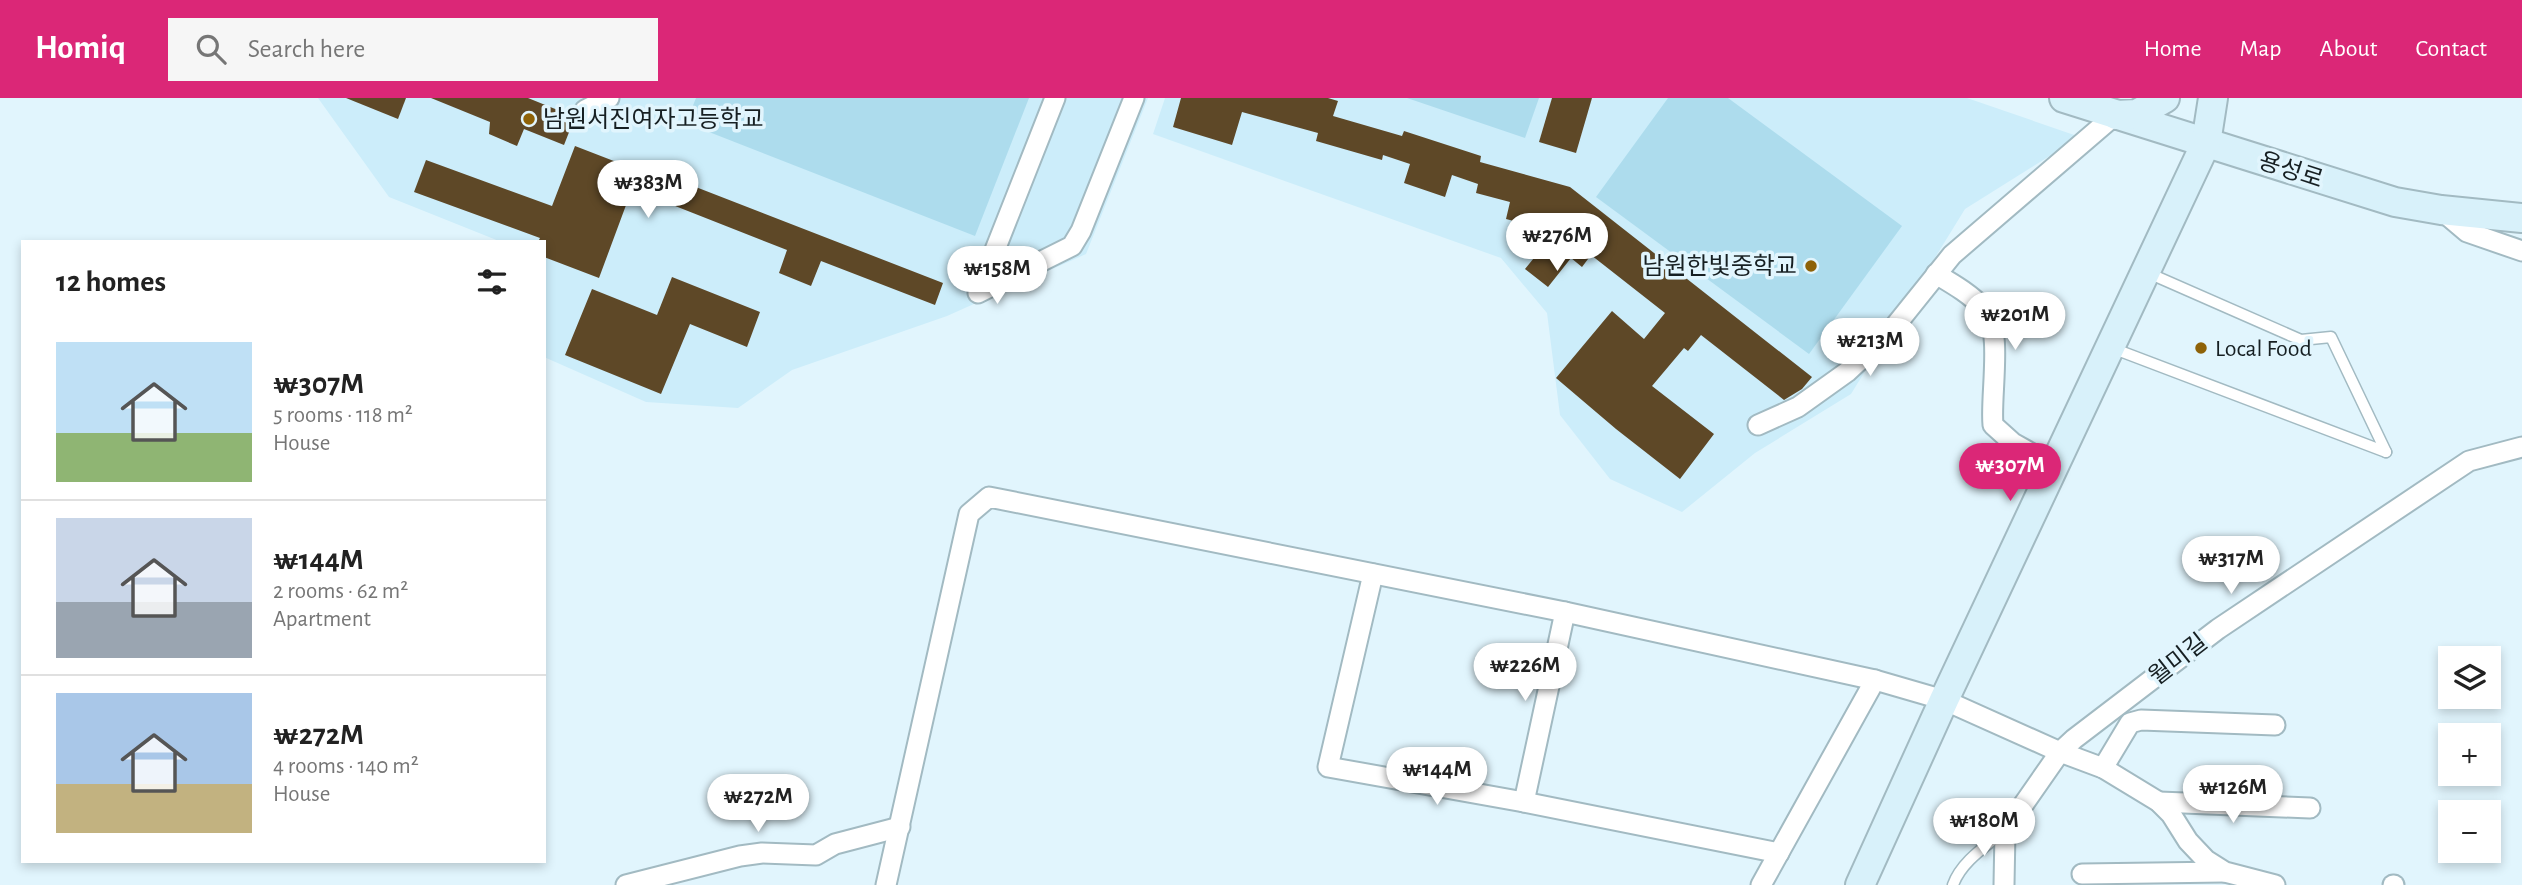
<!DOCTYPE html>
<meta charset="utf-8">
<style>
:root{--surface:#fff;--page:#f6f6f6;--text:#222;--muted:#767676;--line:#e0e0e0;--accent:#db2777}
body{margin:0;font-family:"Alegreya Sans","Noto Sans KR",sans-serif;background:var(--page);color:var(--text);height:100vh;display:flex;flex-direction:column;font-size:26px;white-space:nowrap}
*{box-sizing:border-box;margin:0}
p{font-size:23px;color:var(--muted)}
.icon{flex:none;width:38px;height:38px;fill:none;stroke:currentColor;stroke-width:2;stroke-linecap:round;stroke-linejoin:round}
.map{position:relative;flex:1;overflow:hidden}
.side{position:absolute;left:21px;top:142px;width:525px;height:623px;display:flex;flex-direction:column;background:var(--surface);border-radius:0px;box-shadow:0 4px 10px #0003}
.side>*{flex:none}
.tools{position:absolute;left:2438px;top:548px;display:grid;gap:14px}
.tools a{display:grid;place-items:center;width:63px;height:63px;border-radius:0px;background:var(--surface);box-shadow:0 4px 10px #0003;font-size:35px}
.price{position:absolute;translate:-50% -60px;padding:0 16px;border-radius:24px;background:#fff;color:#222;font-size:23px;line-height:46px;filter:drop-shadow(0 2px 4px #0008)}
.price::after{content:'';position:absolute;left:50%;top:42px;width:21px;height:16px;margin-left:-10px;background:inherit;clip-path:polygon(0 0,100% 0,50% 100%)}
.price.on{background:var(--accent);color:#fff}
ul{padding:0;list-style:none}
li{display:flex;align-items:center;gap:21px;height:175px;padding:0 35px}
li+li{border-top:2px solid var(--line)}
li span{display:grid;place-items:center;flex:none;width:196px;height:140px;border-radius:0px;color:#555}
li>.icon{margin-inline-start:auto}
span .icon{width:84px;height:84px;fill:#fffc;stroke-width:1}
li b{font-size:30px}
h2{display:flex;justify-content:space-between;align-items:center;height:84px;padding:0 35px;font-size:30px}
header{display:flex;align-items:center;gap:42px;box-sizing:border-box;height:98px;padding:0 35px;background:var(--accent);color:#fff}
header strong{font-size:33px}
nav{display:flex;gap:38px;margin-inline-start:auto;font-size:24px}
.search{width:490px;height:63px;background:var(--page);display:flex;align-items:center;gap:18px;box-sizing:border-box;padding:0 24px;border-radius:0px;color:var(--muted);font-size:26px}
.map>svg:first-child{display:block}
</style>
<header>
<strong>Homiq</strong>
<div class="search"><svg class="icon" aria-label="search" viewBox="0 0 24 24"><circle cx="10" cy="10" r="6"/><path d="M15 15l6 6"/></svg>Search here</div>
<nav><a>Home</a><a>Map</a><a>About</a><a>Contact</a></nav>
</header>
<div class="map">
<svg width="2522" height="787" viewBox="0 0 2522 787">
<rect width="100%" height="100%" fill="#e1f5fd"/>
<!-- built -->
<g fill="#ccedfa">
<polygon points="318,0 1148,0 1086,156 947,218 792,272 738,310 646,304 544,259 544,144 499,143 389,99"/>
<polygon points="1165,0 1967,0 2080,39 1965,111 1851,296 1755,355 1682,414 1610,381 1560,317 1547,215 1501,160 1153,36"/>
</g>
<!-- green -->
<g fill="#addced">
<polygon points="696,0 1029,0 975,138 686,25"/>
<polygon points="1407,0 1539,0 1525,40"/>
<polygon points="1668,0 1728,0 1902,128 1809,256 1596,99"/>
</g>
<!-- building -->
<g fill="#5e4827">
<polygon points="346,0 406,0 398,21"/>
<polygon points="431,0 528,0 575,19 564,47 524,31 517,48 489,36 490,24"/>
<polygon points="1181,0 1328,0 1338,3 1333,18 1402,38 1404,33 1481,58 1480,64 1570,89 1812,279 1802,291 1784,302 1701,237 1688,253 1684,250 1652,288 1714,336 1680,381 1616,331 1556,280 1612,213 1644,241 1665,215 1591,157 1582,169 1571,160 1548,189 1525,171 1555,134 1506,121 1510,104 1476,95 1478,86 1452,77 1445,99 1404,85 1410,66 1383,57 1382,62 1316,43 1318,35 1242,14 1232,47 1173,29"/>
<polygon points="1552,0 1592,0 1576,55 1539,44"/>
<polygon points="575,48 650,77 652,72 943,185 935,207 821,163 811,188 779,175 787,152 632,91 599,180 544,159 544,144 538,144 540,140 414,94 426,62 552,108"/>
<polygon points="672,179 760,214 747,249 690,226 661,296 565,257 592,191 657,217"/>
</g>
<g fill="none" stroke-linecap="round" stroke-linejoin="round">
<!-- lane casing -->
<g stroke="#a2bac2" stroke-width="13">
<g id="lane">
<polyline points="2146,174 2301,242 2331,239 2386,354"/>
<polyline points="2112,250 2386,354"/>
<path d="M1953 787C1961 764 1986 748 2004 733"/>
</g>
</g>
<!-- street casing -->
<g stroke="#a2bac2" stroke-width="23">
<g id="street">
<polyline points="1055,0 978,195 1072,148 1081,133 1134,0"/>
<polyline points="585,12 609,0"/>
<polyline points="2441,112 2467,134 2522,153"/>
<path d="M1936 176C1953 186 1972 197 1985 212 2003 232 1990 299 1993 327L2013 345 2054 368"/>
<polyline points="1758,327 1798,309 1847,274 1891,233 1952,157 2115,17"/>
<polyline points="1373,476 1328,669 1524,704 1779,755"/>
<polyline points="2103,670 2130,625 2141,622 2275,627"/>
<polyline points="1524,704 1565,514"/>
<polyline points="2159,704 2310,710"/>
<polyline points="2082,776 2224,774"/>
<polyline points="626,787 740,758 762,755 816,757 835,746 900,729"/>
<polyline points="886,787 969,416 989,399 1565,514 1875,582 1944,602 2060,654 2103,670 2159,704 2171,716 2188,743 2206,762 2225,774 2275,787"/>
<polyline points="1761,787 1875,582"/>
<polyline points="2004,787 2005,733 2060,654 2074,641 2218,531 2469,363 2522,349"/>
<polyline points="2393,787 2394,787"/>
</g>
</g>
<!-- secondary casing -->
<g stroke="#a2bac2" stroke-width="32">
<g id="secondary">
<polyline points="2064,0 2395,104 2441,112 2522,120"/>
<polyline points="2116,17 2137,16 2165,0"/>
<polyline points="1860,787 1944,602 2206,45 2213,0"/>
</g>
</g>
<!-- lane -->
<use href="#lane" stroke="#fff" stroke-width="10"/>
<!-- street -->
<use href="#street" stroke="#fff" stroke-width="19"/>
<!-- secondary -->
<use href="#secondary" stroke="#d8f1fa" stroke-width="28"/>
</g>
<!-- markers -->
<g fill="#8e6208" stroke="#e1f5fd" stroke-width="2.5">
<circle cx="529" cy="21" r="7"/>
<circle cx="1811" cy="168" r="7"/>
<circle cx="2201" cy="250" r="7"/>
</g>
<g text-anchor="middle" stroke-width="7" stroke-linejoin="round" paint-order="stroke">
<!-- poi labels -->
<g font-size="24" fill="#161f22" stroke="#e1f5fd" text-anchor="start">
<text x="543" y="29">남원서진여자고등학교</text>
<text x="1797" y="176" text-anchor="end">남원한빛중학교</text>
<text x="2215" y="258">Local Food</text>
</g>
<!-- street labels -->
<g font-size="24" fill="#161f22" stroke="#e1f5fd">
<text transform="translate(2291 72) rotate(18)" y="8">용성로</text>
<text transform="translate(2178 561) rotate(-38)" y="8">월미길</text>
</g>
</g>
</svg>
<div class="tools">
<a><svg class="icon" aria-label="layers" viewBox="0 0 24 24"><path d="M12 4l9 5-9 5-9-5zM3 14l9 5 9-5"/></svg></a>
<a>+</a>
<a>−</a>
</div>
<b class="price" style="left:648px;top:122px">₩383M</b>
<b class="price" style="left:1557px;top:175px">₩276M</b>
<b class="price" style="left:997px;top:208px">₩158M</b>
<b class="price" style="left:2015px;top:254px">₩201M</b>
<b class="price" style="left:1870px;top:280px">₩213M</b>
<b class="price on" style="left:2010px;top:405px">₩307M</b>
<b class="price" style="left:2231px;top:498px">₩317M</b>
<b class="price" style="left:1525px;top:605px">₩226M</b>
<b class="price" style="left:1437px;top:709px">₩144M</b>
<b class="price" style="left:2233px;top:727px">₩126M</b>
<b class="price" style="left:758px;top:736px">₩272M</b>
<b class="price" style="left:1984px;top:760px">₩180M</b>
<section class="side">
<h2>12 homes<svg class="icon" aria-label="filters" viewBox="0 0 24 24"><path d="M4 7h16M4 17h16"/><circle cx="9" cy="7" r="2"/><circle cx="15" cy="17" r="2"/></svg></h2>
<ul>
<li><span style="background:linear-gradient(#bfe0f5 65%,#8fb573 0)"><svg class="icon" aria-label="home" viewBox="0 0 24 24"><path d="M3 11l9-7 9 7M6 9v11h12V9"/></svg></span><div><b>₩307M</b><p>5 rooms · 118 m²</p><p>House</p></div></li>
<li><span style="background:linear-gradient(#c9d6e8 60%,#9aa5b1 0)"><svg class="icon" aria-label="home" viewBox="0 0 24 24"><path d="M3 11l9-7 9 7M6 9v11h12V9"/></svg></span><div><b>₩144M</b><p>2 rooms · 62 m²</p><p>Apartment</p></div></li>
<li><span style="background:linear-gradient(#a9c7e8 65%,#c2b280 0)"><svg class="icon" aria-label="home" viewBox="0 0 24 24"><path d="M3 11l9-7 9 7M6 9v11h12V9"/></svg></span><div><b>₩272M</b><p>4 rooms · 140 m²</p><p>House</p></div></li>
</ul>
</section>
</div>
